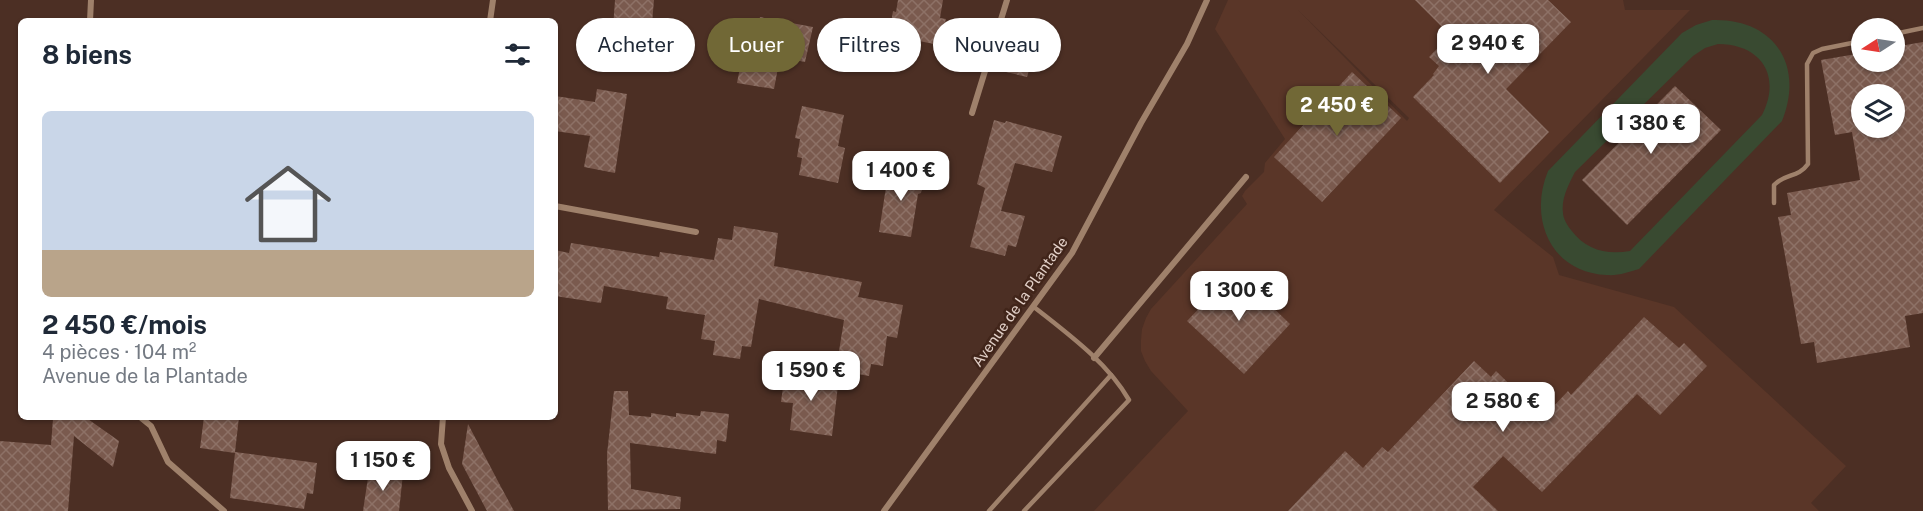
<!DOCTYPE html>
<html lang="fr">
<meta charset="utf-8">
<style>
:root{--surface:#fff;--page:#f6f6f7;--text:#1f2937;--muted:#747a83;--accent:#716836}
body{margin:0;font-family:"Public Sans",sans-serif;background:var(--page);color:var(--text);height:100vh;display:flex;flex-direction:column;font-size:22px;white-space:nowrap}
*{box-sizing:border-box;margin:0}
p{font-size:20px;color:var(--muted)}
.icon{flex:none;width:33px;height:33px;fill:none;stroke:currentColor;stroke-width:2;stroke-linecap:round;stroke-linejoin:round}
.map{position:relative;flex:1;overflow:hidden}
.sheet{position:absolute;left:18px;top:18px;width:540px;height:402px;display:flex;flex-direction:column;background:var(--surface);border-radius:9px;box-shadow:0 2px 4px #0004}
.sheet>*{flex:none}
.banner{position:absolute;left:576px;top:18px;width:570px;height:54px;display:flex;gap:12px}
.needle{width:39px;rotate:258deg}
.controls{position:absolute;left:1851px;top:18px;display:grid;gap:12px}
.controls a{display:grid;place-items:center;width:54px;height:54px;border-radius:50%;background:var(--surface);box-shadow:0 2px 4px #0004;font-size:30px}
.price{position:absolute;translate:-50% -51px;padding:0 14px;border-radius:12px;background:#fff;color:#222;font-size:20px;line-height:39px;filter:drop-shadow(0 2px 3px #0008)}
.price::after{content:'';position:absolute;left:50%;top:36px;width:18px;height:14px;margin-left:-9px;background:inherit;clip-path:polygon(0 0,100% 0,50% 100%)}
.price.selected{background:var(--accent);color:#fff}
ul{padding:0;list-style:none}
li{display:grid;align-content:center;gap:12px;height:318px;padding:0 24px}
li span{display:grid;place-items:center;height:186px;border-radius:9px;color:#555}
li>.icon{margin-inline-start:auto}
span .icon{width:108px;height:108px;fill:#fffc;stroke-width:1}
li b{font-size:26px}
h2{display:flex;justify-content:space-between;align-items:center;height:72px;padding:0 24px;font-size:26px}
.tag{padding:0 21px;border-radius:27px;background:var(--surface);box-shadow:0 2px 4px #0004;font-size:21px;line-height:54px}
.tag.selected{background:var(--accent);color:#fff}
.map>svg:first-child{display:block}
</style>
<div class="map">
<svg width="1923" height="511" viewBox="0 0 1923 511">
<defs>
<pattern id="building-cross-hatch" width="8" height="8" patternUnits="userSpaceOnUse" patternTransform="scale(1.5)"><rect width="8" height="8" fill="#7a5a4e"/><path d="M0 0l8 8M0 8l8-8" fill="none" stroke="#8d7166"/></pattern>
</defs>
<rect width="100%" height="100%" fill="#4c2f24"/>
<!-- built -->
<path fill="#5a3628" fill-rule="evenodd" d="M1228 0H1623L1625 10H1690L1494 210 1553 257 1559 275 1674 307 1846 466 1811 503 1819 511H1094L1188 411 1151 371 1145 361 1141 351V340L1142 329 1146 318 1151 309 1247 204 1242 196 1245 191 1264 172 1265 163 1285 139 1215 29ZM1297 9 1409 118 1407 121Z"/>
<!-- pitch -->
<path fill="#394a31" fill-rule="evenodd" d="M1712 20C1773 18 1805 64 1782 121L1639 269C1629 272 1618 276 1607 275 1551 273 1528 219 1548 171L1682 33 1696 25ZM1718 44C1761 44 1782 76 1762 115L1630 251C1606 255 1586 250 1571 230 1567 225 1563 218 1563 213 1561 198 1569 184 1575 172L1693 56 1705 48Z"/>
<!-- building -->
<g fill="url(#building-cross-hatch)" fill-rule="evenodd">
<polygon points="615,0 654,0 650,46 612,43"/>
<polygon points="898,0 943,0 940,18 946,19 939,45 889,35 893,11 896,12"/>
<polygon points="1415,0 1548,0 1571,22 1506,89 1549,132 1500,183 1413,97 1434,75 1433,74 1439,66 1429,57 1450,35"/>
<polygon points="760,17 813,27 805,62 780,57 774,89 737,83 748,27 757,29"/>
<path d="M1923 42V313L1905 316 1910 347 1817 363 1814 342 1801 344 1778 217 1791 215 1787 193 1860 180 1852 132 1835 135 1821 60 1862 53V62H1894V47ZM1862 94H1894V128H1862Z"/>
<polygon points="1014,47 1034,53 1027,77 1006,72"/>
<polygon points="1352,72 1401,118 1322,202 1274,157"/>
<polygon points="1675,86 1721,130 1627,225 1582,180"/>
<polygon points="597,89 627,94 615,173 584,167 590,136 555,131 555,96 595,102"/>
<polygon points="802,106 844,115 838,146 845,148 838,183 799,175 802,158 797,157 800,139 795,138"/>
<polygon points="994,120 1005,123 1006,121 1062,136 1052,172 1015,163 1001,211 1025,216 1016,247 1008,245 1005,256 970,247 985,188 977,184"/>
<polygon points="889,168 926,173 921,193 918,194 911,237 879,232"/>
<polygon points="734,226 778,233 774,266 862,282 858,297 903,305 897,338 887,336 883,366 871,364 869,376 836,370 844,320 759,299 751,347 742,346 740,359 713,355 715,341 701,339 705,315 666,309 668,297 604,286 601,303 555,296 555,250 569,253 571,243 659,257 660,252 714,260 718,238 732,240"/>
<polygon points="1235,271 1290,324 1244,374 1187,321"/>
<polygon points="1644,317 1679,348 1684,343 1707,366 1660,415 1637,394 1542,492 1503,456 1473,487 1498,511 1288,511 1345,451 1363,468 1382,447 1388,452 1474,361 1491,377 1496,371 1540,414 1548,406 1551,409 1568,391 1571,395"/>
<polygon points="785,372 839,377 832,436 790,430 793,403 781,402"/>
<polygon points="614,391 628,391 629,415 651,417 651,413 676,417 676,413 700,416 701,411 729,414 726,442 717,440 716,454 630,443 631,489 681,497 680,509 608,510 607,454"/>
<polygon points="51,417 85,417 119,441 113,467 74,436 68,511 0,511 0,441 51,445 53,419"/>
<polygon points="204,417 239,417 235,452 317,463 313,494 307,493 304,509 230,498 235,453 200,448"/>
<polygon points="468,424 501,487 514,511 487,511 462,464"/>
<polygon points="369,471 403,474 399,511 363,511"/>
</g>
<g fill="none" stroke-linecap="round" stroke-linejoin="round">
<!-- lane -->
<g stroke="#9f816b" stroke-width="4.5">
<polyline points="1894,34 1923,28"/>
<path d="M1774 203V185C1786 173 1798 178 1808 164L1807 64 1813 53 1822 49 1862 41"/>
<polyline points="989,511 1111,375"/>
<path d="M1024 511 1129 400C1107 362 1068 334 1034 307"/>
</g>
<!-- street -->
<g stroke="#9f816b" stroke-width="6">
<polyline points="90,21 91,0"/>
<polyline points="490,21 493,0"/>
<polyline points="972,113 1007,0"/>
<polyline points="555,206 696,232"/>
<polyline points="1094,358 1246,177"/>
<polyline points="140,417 151,426 168,462 224,511"/>
<polyline points="443,417 441,444 449,468 472,511"/>
<polyline points="884,511 1072,253 1141,123 1187,44 1207,0"/>
</g>
</g>
<g text-anchor="middle" stroke-width="5" stroke-linejoin="round" paint-order="stroke">
<!-- street labels -->
<g font-size="15" fill="#e2d0c8" stroke="#41251a">
<text transform="translate(1020 302) rotate(-55)" y="5">Avenue de la Plantade</text>
</g>
</g>
</svg>
<div class="controls">
<a><svg class="needle" viewBox="-14 -14 28 28"><path d="M0-13l5 13h-10z" fill="#e53935"/><path d="M0 13l5-13h-10z" fill="#747a83"/></svg></a>
<a><svg class="icon" aria-label="layers" viewBox="0 0 24 24"><path d="M12 4l9 5-9 5-9-5zM3 14l9 5 9-5"/></svg></a>
</div>
<b class="price" style="left:1488px;top:75px">2 940 €</b>
<b class="price selected" style="left:1337px;top:137px">2 450 €</b>
<b class="price" style="left:1651px;top:155px">1 380 €</b>
<b class="price" style="left:901px;top:202px">1 400 €</b>
<b class="price" style="left:1239px;top:322px">1 300 €</b>
<b class="price" style="left:811px;top:402px">1 590 €</b>
<b class="price" style="left:1503px;top:433px">2 580 €</b>
<b class="price" style="left:383px;top:492px">1 150 €</b>
<div class="banner">
<a class="tag">Acheter</a>
<a class="tag selected">Louer</a>
<a class="tag">Filtres</a>
<a class="tag">Nouveau</a>
</div>
<section class="sheet">
<h2>8 biens<svg class="icon" aria-label="filters" viewBox="0 0 24 24"><path d="M4 7h16M4 17h16"/><circle cx="9" cy="7" r="2"/><circle cx="15" cy="17" r="2"/></svg></h2>
<ul>
<li><span style="background:linear-gradient(#c9d6e8 75%,#b9a48a 0)"><svg class="icon" aria-label="home" viewBox="0 0 24 24"><path d="M3 11l9-7 9 7M6 9v11h12V9"/></svg></span><div><b>2 450 €/mois</b><p>4 pièces · 104 m²</p><p>Avenue de la Plantade</p></div></li>
</ul>
</section>
</div>
